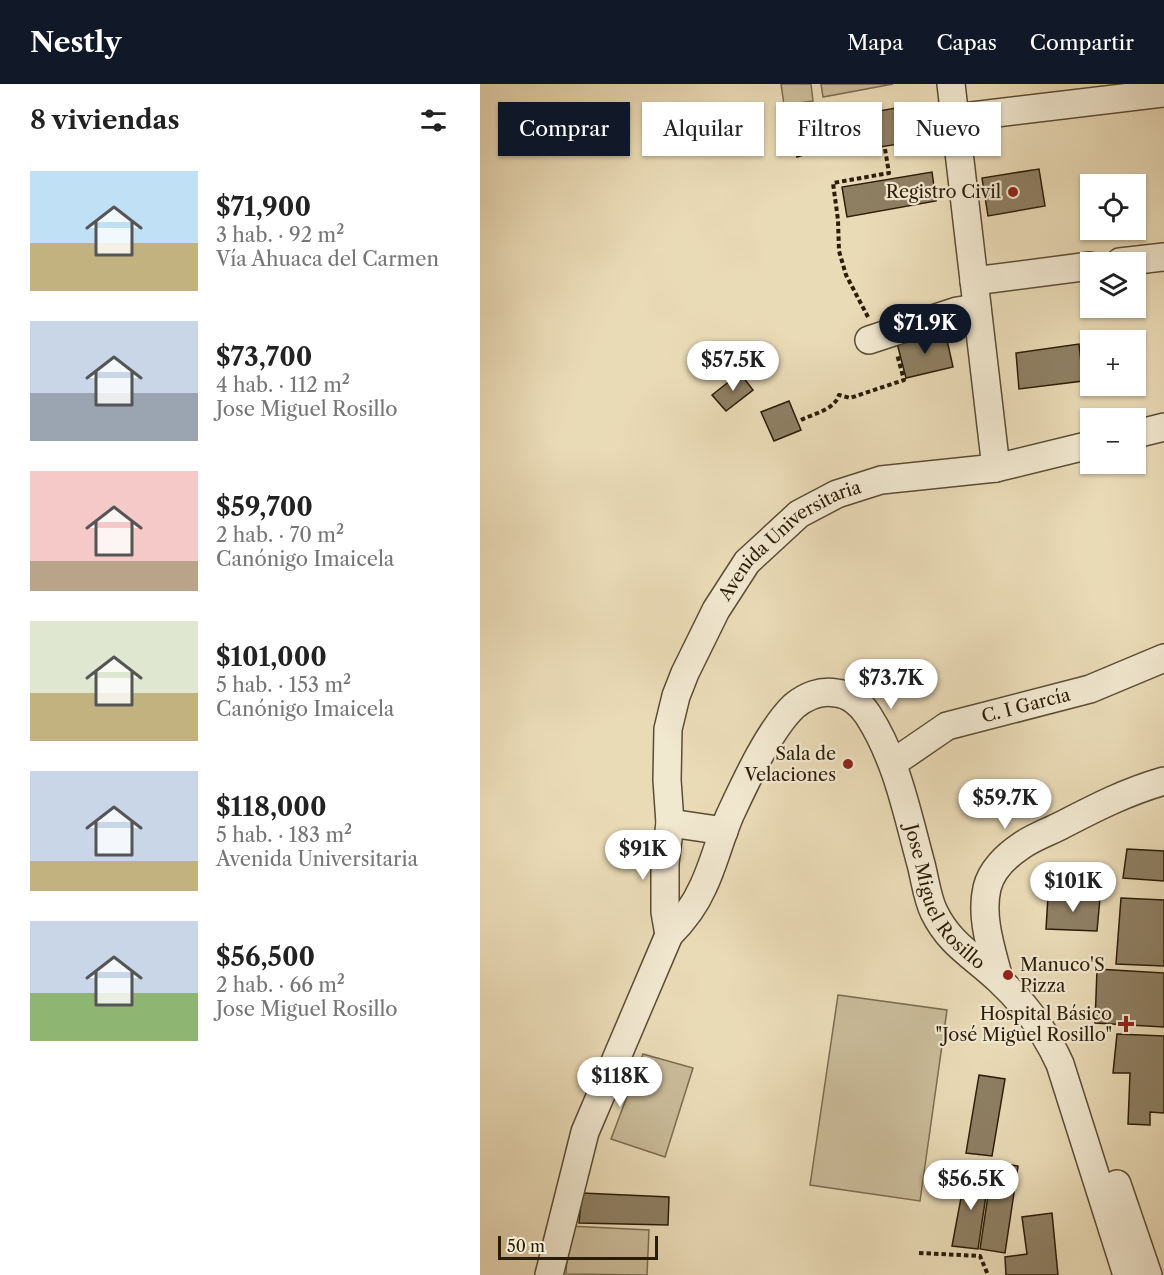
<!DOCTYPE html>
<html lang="es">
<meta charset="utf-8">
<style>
:root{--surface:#fff;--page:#f2f2f2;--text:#222;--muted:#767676;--accent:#111827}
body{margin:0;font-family:"Libre Caslon Text",serif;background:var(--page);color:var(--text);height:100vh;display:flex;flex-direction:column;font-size:22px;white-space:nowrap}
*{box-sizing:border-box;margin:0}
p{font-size:20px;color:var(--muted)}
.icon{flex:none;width:33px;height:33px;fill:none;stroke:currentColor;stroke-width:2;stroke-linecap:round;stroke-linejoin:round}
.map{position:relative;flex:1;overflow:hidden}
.drawer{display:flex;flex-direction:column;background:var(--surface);width:480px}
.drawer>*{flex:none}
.guide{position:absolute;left:18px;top:18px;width:570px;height:54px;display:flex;gap:12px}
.fabs{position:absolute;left:600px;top:90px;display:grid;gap:12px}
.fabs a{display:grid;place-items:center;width:66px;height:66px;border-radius:0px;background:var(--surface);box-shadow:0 2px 4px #0004;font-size:30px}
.scale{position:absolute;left:18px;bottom:15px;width:160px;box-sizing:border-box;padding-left:6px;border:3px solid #2b1c08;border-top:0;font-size:16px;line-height:21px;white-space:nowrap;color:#2b1c08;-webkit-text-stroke:4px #f1e8d0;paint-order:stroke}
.price{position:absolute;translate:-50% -51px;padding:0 14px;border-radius:21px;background:#fff;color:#222;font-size:20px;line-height:39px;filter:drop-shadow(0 2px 3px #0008)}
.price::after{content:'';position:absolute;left:50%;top:36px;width:18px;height:14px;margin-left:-9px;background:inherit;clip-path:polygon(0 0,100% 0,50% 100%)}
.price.active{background:var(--accent);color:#fff}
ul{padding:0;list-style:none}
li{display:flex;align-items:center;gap:18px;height:150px;padding:0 30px}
li span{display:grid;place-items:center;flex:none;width:168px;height:120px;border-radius:0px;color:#555}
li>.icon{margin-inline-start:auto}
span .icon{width:72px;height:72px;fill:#fffc;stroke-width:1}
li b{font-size:26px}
h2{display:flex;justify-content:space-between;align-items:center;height:72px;padding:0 30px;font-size:26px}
.pill{padding:0 21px;border-radius:0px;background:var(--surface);box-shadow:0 2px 4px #0004;font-size:21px;line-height:54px}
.pill.active{background:var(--accent);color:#fff}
header{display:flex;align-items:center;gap:36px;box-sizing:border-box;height:84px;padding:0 30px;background:var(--accent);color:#fff}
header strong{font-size:28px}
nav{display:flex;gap:33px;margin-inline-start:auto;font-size:21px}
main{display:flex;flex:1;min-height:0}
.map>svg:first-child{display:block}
</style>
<header>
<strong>Nestly</strong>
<nav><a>Mapa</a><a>Capas</a><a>Compartir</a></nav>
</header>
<main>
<section class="drawer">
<h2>8 viviendas<svg class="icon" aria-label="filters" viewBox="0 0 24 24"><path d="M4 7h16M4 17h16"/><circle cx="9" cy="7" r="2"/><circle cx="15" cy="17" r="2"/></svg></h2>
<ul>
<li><span style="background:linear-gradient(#bfe0f5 60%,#c2b280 0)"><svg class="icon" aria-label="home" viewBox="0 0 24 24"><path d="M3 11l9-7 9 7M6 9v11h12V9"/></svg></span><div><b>$71,900</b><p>3 hab. · 92 m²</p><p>Vía Ahuaca del Carmen</p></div></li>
<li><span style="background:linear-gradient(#c9d6e8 60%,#9aa5b1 0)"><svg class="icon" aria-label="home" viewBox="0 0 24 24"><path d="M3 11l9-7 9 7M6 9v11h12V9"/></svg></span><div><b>$73,700</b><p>4 hab. · 112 m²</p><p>Jose Miguel Rosillo</p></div></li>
<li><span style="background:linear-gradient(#f6c9c9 75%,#b9a48a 0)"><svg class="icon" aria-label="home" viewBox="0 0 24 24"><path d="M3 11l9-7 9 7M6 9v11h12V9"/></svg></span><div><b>$59,700</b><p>2 hab. · 70 m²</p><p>Canónigo Imaicela</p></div></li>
<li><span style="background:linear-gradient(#dfe7d0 60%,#c2b280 0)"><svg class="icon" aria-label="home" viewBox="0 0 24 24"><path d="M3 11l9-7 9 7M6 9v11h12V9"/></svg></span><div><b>$101,000</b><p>5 hab. · 153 m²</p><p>Canónigo Imaicela</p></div></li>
<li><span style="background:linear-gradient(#c9d6e8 75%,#c2b280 0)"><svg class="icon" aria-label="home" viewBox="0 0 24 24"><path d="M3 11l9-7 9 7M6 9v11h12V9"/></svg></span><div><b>$118,000</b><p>5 hab. · 183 m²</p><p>Avenida Universitaria</p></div></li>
<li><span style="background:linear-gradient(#c9d6e8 60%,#8fb573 0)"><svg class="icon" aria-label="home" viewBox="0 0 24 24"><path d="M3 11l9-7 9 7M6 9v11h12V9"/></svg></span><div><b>$56,500</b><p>2 hab. · 66 m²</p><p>Jose Miguel Rosillo</p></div></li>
</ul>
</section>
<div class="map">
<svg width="684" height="1191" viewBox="0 0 684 1191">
<rect width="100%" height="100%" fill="#eadbb7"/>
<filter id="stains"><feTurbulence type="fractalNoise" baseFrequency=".00333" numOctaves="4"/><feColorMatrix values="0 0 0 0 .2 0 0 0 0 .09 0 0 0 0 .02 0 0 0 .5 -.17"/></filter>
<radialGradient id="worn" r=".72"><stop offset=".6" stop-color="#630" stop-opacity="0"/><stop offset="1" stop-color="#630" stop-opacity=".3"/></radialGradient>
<!-- grass -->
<g fill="#cabb99" stroke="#7a6c50" stroke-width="1.5">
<polygon points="301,0 331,0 333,17 304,21"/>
<polygon points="341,0 413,0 343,13"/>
<polygon points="358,911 467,926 440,1117 330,1101"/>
<polygon points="163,970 213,984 185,1073 131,1055"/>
<polygon points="89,1142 169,1146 167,1191 86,1190"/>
</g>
<!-- building -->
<g fill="#8e7f63" stroke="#2b1c08" stroke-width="1.5">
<polygon points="445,19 449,55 352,71 346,36"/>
<polygon points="337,38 346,64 317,73 309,48"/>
<polygon points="559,85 565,122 508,132 502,94"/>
<polygon points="452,88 456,117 367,133 362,103"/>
<polygon points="465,247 473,283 426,294 417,259"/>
<polygon points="599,260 603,297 539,305 536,269"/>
<polygon points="260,289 273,306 246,327 232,311"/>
<polygon points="309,317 321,346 294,357 281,328"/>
<polygon points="647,765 684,767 684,797 643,794"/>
<polygon points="568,812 620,814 617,847 566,845"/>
<polygon points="641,814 684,816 684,882 636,880"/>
<polygon points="617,885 684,889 684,943 615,939"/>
<polygon points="637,950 684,952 684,1029 670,1028 670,1041 648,1040 650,989 633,989"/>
<polygon points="499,991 525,995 512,1072 486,1069"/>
<polygon points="513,1078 538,1082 525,1169 500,1165"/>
<polygon points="486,1087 509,1091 498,1165 472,1162"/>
<polygon points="102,1109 189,1113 188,1141 99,1139"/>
<polygon points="572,1129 578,1191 526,1191 525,1173 547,1170 542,1133"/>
</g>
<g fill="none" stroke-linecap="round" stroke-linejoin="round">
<!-- minor casing -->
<g stroke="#5b4c34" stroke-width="30">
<g id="minor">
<polyline points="471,0 516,384"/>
<polyline points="475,34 684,9"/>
<polyline points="640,178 684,173"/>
<polyline points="494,197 610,182"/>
<polyline points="389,256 477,227 497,224"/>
<polyline points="656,350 684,343"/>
<path id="s1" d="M413 679 467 642 610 605 684 574"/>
<polyline points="190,739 244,747"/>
<path id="s2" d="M189 851 185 828V779L190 739 187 696 188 645 196 612 205 589 236 526 267 478 319 430 357 410 401 396 516 384 610 361"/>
<path d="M519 895C512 867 500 834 507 804 511 787 526 772 541 762 553 753 569 748 582 741 617 723 646 708 684 697"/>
<polyline points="637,1100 668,1191"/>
<path id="s3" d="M69 1191 105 1048 189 851C203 837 215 821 223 803 234 780 240 754 250 731 265 699 289 646 314 622 326 612 341 606 356 609 369 610 381 620 388 631 417 676 427 729 441 780 445 795 447 814 454 828 470 861 494 872 519 896 545 920 565 947 580 980L647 1191"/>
</g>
</g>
<!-- path -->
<g stroke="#2b1c08" stroke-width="4" stroke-dasharray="4.5 3" stroke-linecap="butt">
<polyline points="388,233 366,191 359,167 358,136 353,99 409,89 405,65"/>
<path d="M321 336C335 329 354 326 359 311L370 314 424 296 417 270"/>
<polyline points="439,1169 500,1172 508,1191"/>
</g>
<!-- minor -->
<use href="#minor" stroke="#f1e8d0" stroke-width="27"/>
</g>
<!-- markers -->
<g fill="#8f2418" stroke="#f1e8d0" stroke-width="2">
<circle cx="533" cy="108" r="6"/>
<circle cx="368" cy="680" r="6"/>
<circle cx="528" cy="891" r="6"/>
<path d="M643 931h6v6h6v6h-6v6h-6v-6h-6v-6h6z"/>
</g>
<g text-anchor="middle" stroke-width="4.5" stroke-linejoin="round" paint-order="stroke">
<!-- poi labels -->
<g font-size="18" fill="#2b1c08" stroke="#f1e8d0" text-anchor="end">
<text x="521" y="114">Registro Civil</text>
<text x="356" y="676">Sala de<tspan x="356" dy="21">Velaciones</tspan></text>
<text x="540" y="887" text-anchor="start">Manuco'S<tspan x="540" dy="21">Pizza</tspan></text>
<text x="632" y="936">Hospital Básico<tspan x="632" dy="21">"José Miguel Rosillo"</tspan></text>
</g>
<!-- street labels -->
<g font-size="18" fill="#2b1c08" stroke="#f1e8d0">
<text dy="6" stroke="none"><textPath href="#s2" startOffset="440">Avenida Universitaria</textPath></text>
<text dy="6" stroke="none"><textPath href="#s1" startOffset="147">C. I García</textPath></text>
<text dy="6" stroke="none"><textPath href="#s3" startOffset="910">Jose Miguel Rosillo</textPath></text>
</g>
</g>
<rect width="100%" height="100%" filter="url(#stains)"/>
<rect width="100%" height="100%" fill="url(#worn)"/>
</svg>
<div class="fabs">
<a><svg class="icon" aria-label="locate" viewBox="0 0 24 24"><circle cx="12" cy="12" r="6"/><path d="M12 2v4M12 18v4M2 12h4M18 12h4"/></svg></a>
<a><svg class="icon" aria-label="layers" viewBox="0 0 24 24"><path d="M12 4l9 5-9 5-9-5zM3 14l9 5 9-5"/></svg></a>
<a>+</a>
<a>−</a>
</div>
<div class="scale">50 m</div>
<b class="price active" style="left:445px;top:271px">$71.9K</b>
<b class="price" style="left:253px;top:308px">$57.5K</b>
<b class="price" style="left:411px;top:626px">$73.7K</b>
<b class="price" style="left:525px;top:746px">$59.7K</b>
<b class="price" style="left:163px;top:797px">$91K</b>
<b class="price" style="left:593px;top:829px">$101K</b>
<b class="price" style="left:140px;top:1024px">$118K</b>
<b class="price" style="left:491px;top:1127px">$56.5K</b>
<div class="guide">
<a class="pill active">Comprar</a>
<a class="pill">Alquilar</a>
<a class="pill">Filtros</a>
<a class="pill">Nuevo</a>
</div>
</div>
</main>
